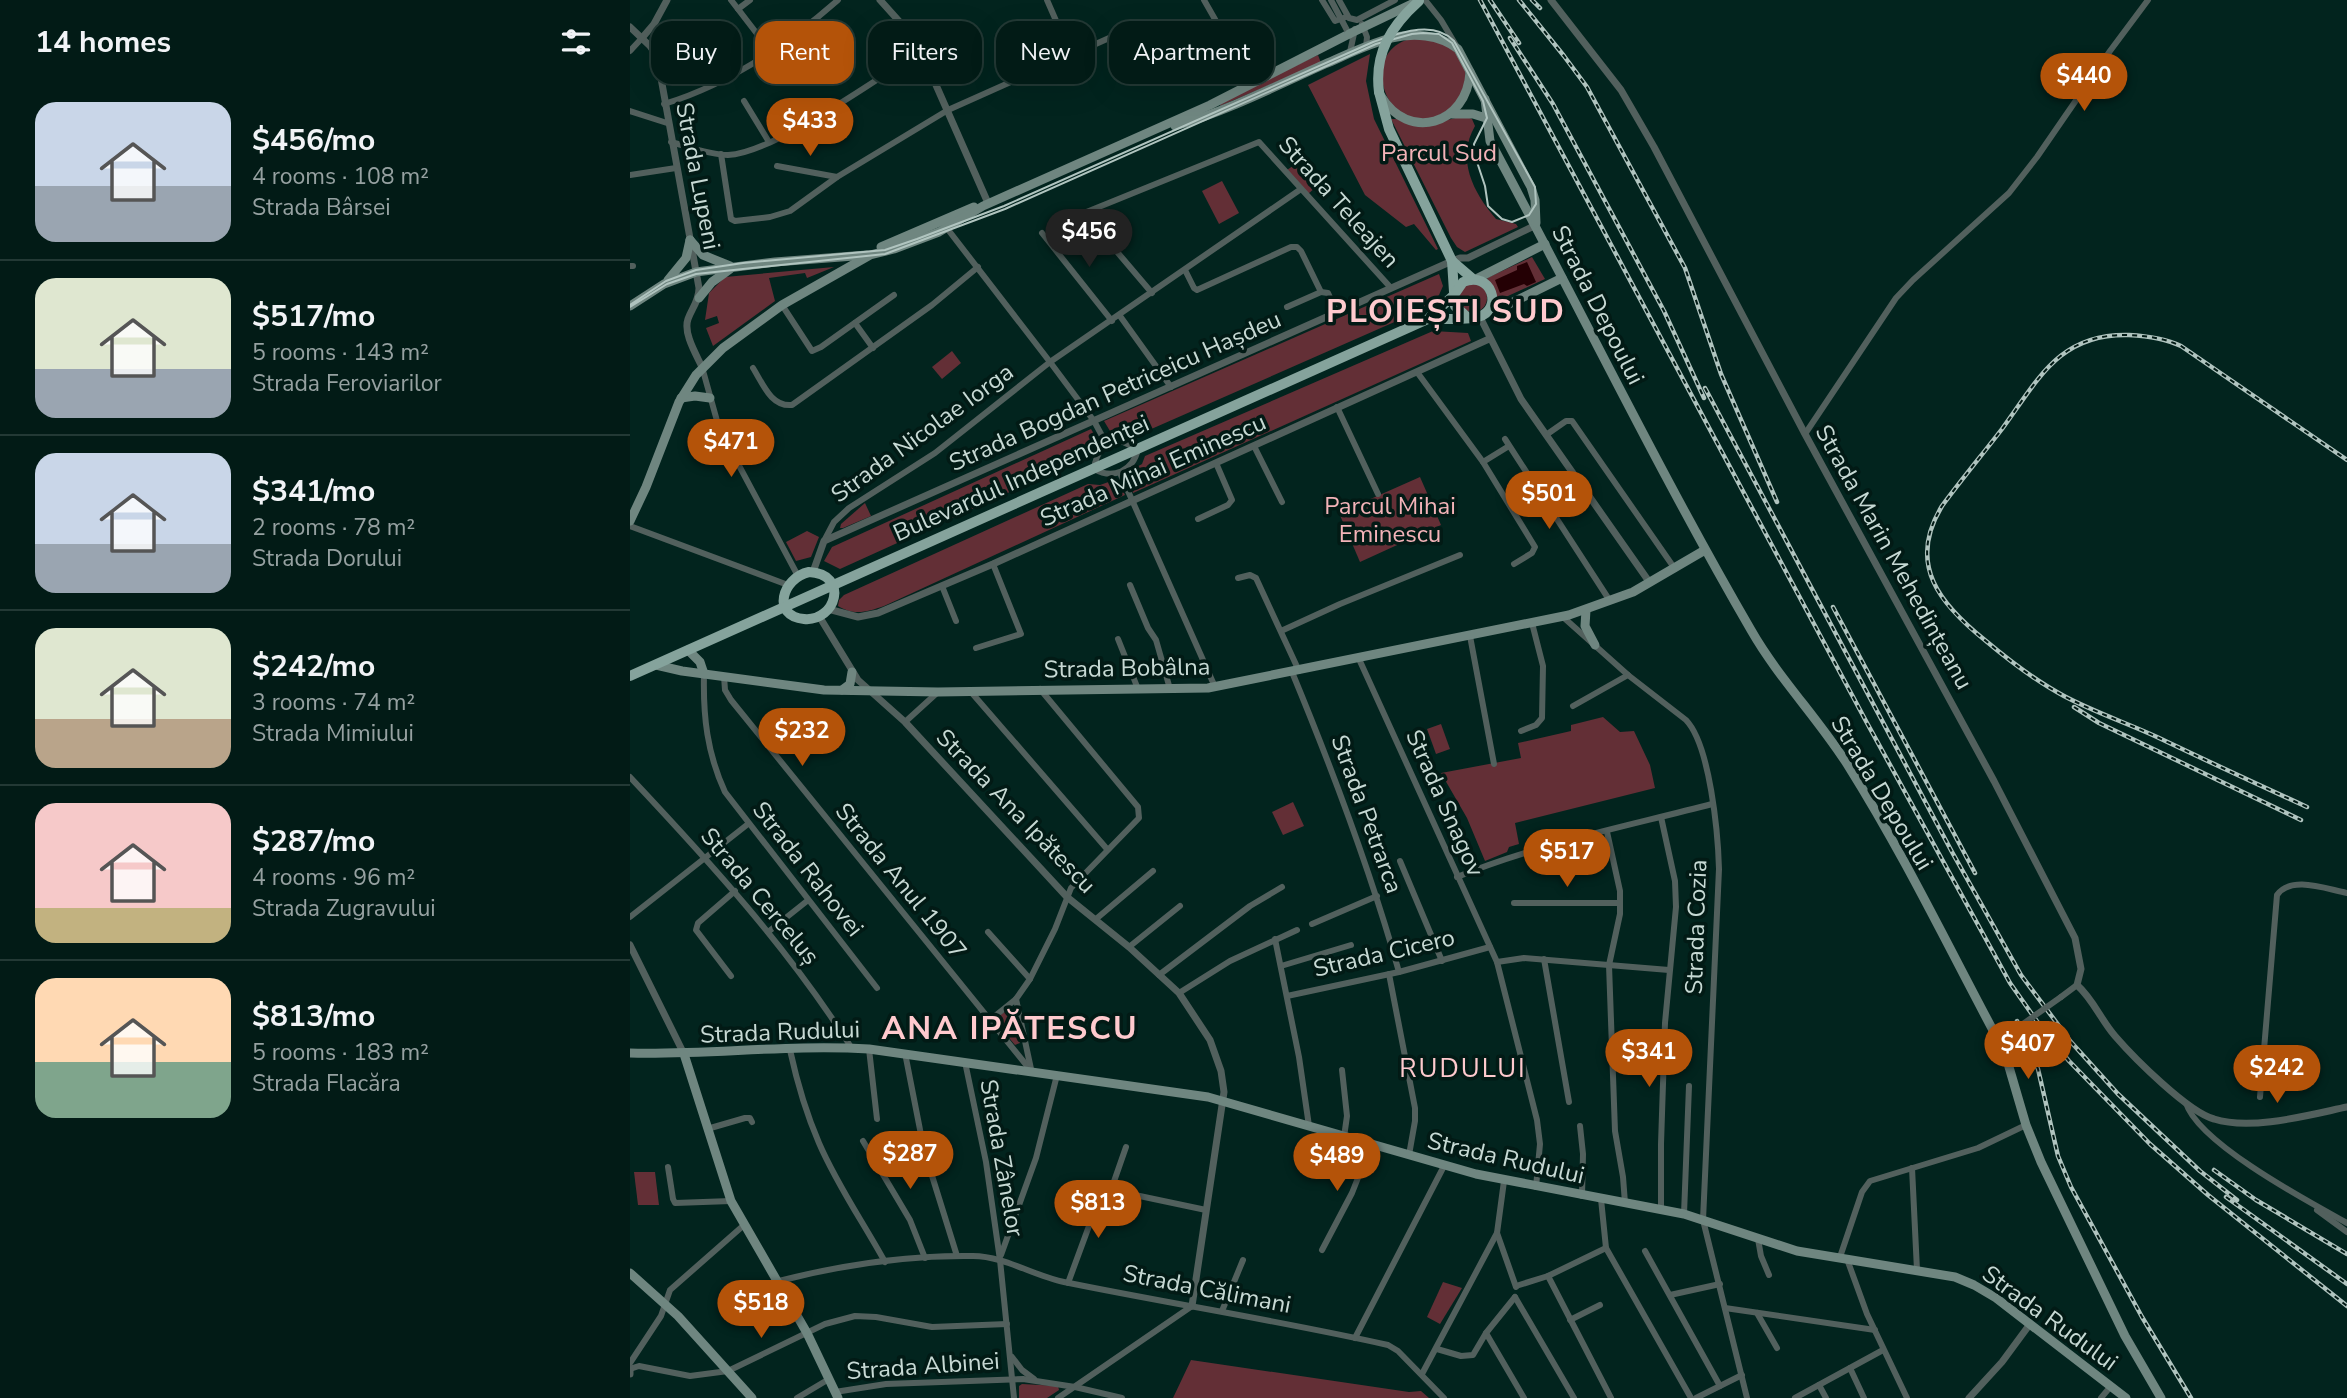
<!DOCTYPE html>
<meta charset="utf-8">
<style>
:root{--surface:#021b16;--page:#102823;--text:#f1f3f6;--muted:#96a1a1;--line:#233935;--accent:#b45309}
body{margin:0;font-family:"Nunito Sans",sans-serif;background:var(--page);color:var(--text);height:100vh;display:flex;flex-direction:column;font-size:26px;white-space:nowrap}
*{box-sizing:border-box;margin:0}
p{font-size:23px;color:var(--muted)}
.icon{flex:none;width:38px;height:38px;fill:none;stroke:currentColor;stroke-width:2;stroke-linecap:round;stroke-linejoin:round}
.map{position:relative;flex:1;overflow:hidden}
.sheet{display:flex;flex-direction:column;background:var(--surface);width:630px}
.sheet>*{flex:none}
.guide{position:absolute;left:21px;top:21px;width:665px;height:63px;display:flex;gap:14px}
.price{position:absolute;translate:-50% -60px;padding:0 16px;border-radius:24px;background:var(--accent);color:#fff;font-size:23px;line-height:46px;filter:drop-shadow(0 2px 4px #0008)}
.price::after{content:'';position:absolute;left:50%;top:42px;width:21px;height:16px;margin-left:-10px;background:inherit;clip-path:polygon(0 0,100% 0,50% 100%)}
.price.active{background:#222;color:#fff}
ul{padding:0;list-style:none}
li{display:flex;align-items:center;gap:21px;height:175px;padding:0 35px}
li+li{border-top:2px solid var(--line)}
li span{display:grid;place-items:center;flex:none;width:196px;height:140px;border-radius:21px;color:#555}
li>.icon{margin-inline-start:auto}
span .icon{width:84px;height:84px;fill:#fffc;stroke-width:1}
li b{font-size:30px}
h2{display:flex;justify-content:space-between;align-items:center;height:84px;padding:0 35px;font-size:30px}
.chip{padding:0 24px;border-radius:21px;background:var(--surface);box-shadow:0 7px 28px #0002,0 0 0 2px var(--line);font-size:24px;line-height:63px}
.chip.active{background:var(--accent);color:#fff}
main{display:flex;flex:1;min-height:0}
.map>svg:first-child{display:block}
</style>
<main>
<section class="sheet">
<h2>14 homes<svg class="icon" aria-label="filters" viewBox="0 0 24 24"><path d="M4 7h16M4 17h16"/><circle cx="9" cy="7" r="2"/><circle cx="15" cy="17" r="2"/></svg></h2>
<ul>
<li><span style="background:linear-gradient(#c9d6e8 60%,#9aa5b1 0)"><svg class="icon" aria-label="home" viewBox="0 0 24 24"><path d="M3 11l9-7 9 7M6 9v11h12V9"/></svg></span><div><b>$456/mo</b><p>4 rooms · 108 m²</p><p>Strada Bârsei</p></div></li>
<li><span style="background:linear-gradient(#dfe7d0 65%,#9aa5b1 0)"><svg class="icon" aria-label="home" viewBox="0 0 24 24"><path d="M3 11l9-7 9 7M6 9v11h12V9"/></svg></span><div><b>$517/mo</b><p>5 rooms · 143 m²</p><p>Strada Feroviarilor</p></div></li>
<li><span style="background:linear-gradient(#c9d6e8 65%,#9aa5b1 0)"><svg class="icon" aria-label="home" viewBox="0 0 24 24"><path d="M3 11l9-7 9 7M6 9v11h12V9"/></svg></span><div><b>$341/mo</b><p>2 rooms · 78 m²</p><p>Strada Dorului</p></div></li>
<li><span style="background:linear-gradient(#dfe7d0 65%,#b9a48a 0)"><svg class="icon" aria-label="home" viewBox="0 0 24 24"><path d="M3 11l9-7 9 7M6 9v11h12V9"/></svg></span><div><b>$242/mo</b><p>3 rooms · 74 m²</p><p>Strada Mimiului</p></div></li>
<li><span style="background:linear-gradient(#f6c9c9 75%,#c2b280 0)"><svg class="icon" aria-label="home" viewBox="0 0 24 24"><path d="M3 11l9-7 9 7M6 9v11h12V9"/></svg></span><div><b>$287/mo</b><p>4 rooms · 96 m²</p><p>Strada Zugravului</p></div></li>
<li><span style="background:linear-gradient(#ffd9b3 60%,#7fa58c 0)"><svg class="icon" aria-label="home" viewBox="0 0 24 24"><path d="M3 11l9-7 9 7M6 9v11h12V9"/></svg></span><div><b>$813/mo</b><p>5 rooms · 183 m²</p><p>Strada Flacăra</p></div></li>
</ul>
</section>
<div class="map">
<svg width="1717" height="1398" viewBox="0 0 1717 1398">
<rect width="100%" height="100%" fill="#02241e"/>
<!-- green -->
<g fill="#632f36">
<path d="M780 39C796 39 813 41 826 52 843 67 835 97 819 109 762 152 723 53 780 39Z"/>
<polygon points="740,54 736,81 744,119 808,249 806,250 784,224 776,227 735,195 678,85"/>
<polygon points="688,55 691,63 590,106 591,101"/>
<path d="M834 116 842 119 845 126C826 159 843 192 866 219L886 224 888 227 835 252 827 247 821 238 761 119 817 120Z"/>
<polygon points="670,161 686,187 678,194 657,170"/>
<polygon points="592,181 609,213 589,224 572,191"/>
<polygon points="902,257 915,279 867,301 857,278"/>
<polygon points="204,267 177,278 175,273 139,278 145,301 83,346 76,328 89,323 87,316 75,320 79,293 95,277"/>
<polygon points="809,274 813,286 809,295 794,309 510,434 498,432 483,436 474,421"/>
<circle cx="843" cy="298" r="14"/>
<polygon points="803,331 838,333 841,341 503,493 496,473 512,464 515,456"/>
<polygon points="322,351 331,363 312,379 302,367"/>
<polygon points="461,429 470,444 458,450 450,460 210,569 194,561 202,547"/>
<polygon points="790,477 811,525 730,562 709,513"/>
<path d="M487 479 495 495 254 606C237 612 224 616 208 606L209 600 214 595 458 484 470 485Z"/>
<polygon points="235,503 241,516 213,528 210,528 211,524"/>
<polygon points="177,531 189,537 181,557 166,561 156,542"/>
<polygon points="973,717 990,732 1004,731 1020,765 1025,788 885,823 889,844 879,847 877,852 855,861 837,818 811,773 891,758 888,743 941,731 941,725"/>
<polygon points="811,724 820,749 806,754 797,729"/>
<polygon points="663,802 674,826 653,835 642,812"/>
<polygon points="378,1009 381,1009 390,1043 385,1045 364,1020"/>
<polygon points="4,1172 25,1172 29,1205 8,1205"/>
<polygon points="813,1282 832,1288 810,1324 797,1317"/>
<polygon points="561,1360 779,1392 791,1391 799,1398 543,1398"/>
<polygon points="392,1384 428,1386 429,1390 417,1398 389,1398 389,1386"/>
</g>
<!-- water -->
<polygon fill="#240004" points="897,262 906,282 897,286 894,284 870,293 865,280 887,270 887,266"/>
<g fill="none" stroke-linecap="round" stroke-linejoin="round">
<!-- minor -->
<g stroke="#52605d" stroke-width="6">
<polyline points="101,0 141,52"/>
<polyline points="417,0 441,55"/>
<polyline points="574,0 590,28 592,31 595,29"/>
<polyline points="692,0 705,21 716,17"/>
<polyline points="709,0 719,18 727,20 765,0"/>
<polyline points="795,0 811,20 827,47"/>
<polyline points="108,9 120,0"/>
<polyline points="732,24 737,37 736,47"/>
<polyline points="0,51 12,38"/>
<polyline points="720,52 725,29"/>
<polyline points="114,101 139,142"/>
<path d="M34 104C100 84 158 44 208 0"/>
<polyline points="0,111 37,123"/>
<path d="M41 142C59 147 80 155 98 155 142 154 250 77 291 51"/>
<polyline points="91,154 101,219 105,221 140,217 160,211 207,177 318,110 515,22"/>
<polyline points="147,166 207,177"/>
<polyline points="0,175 46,168"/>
<polyline points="316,227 420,362 464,421 477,445"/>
<polyline points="412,233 482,321"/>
<polyline points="0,266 3,266"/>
<polyline points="555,270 564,288 567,290 661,247 667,247 671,251 691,292 698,293 707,313"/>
<polyline points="522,293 454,213 629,142 761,288"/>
<polyline points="152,305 182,351 191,347 264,295"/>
<polyline points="657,307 691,292"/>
<polyline points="490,316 541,387"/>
<polyline points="225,323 243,348"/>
<polyline points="72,367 89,428 168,576"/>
<path d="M123 368C133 384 141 407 162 405L302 305 348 267"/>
<polyline points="787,372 853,462 905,547 902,553 884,564"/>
<polyline points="707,407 748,494"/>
<polyline points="1175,434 1266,298 1283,280 1379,193 1407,157 1480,51 1518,0"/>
<polyline points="916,435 936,421 942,421 1045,569"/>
<polyline points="875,439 980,601"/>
<path d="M491 441 508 449C503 471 483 480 464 469 466 452 474 443 491 441Z"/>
<polyline points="624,446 652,502"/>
<polyline points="853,462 879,446"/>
<polyline points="490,473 585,687"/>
<polyline points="568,519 598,505 602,500 586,463"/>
<polyline points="0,526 158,585"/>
<polyline points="194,541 204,522 219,508 305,453 420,362 671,189"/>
<polyline points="608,578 620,575 626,578 669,671"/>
<polyline points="500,585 518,628 526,640 540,689"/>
<polyline points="312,586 326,621"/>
<path d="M933 617 998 675 1056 720C1080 745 1088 833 1089 869L1073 1220 1117 1398"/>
<polyline points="651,631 710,604 830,555"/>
<polyline points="840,636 864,764"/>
<polyline points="488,639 508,689"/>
<polyline points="346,648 391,634 363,564"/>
<polyline points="729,659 867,962 907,1120 910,1144 906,1187"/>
<path d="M662 672C703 771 740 869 769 972"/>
<path d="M74 674C73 716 77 753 95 792L247 988"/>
<polyline points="94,676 95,690 101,700 402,1072"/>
<polyline points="341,692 477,849"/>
<polyline points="943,706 998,675"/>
<polyline points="275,722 308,692"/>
<polyline points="891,731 906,725 912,718 913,666 902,623"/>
<path d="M0 777C80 862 158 948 221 1047"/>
<polyline points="1031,817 1045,881 1046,907 1035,1023 1031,1144 1031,1210"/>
<polyline points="977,832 990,891 990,914 979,965 985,1131 993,1177 995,1203"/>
<polyline points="770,861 812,961"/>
<path d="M827 877C907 844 998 826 1082 804"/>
<polyline points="884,903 990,903"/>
<polyline points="0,917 118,824"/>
<polyline points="466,919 523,871"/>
<polyline points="682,924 747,896"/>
<polyline points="138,932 177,901"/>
<polyline points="358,932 400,979"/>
<polyline points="645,939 669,1057 679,1126"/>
<polyline points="499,947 550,906"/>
<polyline points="914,959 939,1102"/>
<polyline points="867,962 894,958 1039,970"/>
<polyline points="651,966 721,945"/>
<polyline points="759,974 785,1108 785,1121 779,1155"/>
<polyline points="529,975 620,906 652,887"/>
<polyline points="101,976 66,930 68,923 105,891"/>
<polyline points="549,993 600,961 667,930"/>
<polyline points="657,996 769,972 860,947"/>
<polyline points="1431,997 1447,985"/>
<polyline points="386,999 401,1069"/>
<polyline points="360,1020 386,999 400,979 425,929 441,888 509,818 508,807 410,689"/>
<polyline points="239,1049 247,1119"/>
<path d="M160 1050C167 1082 176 1113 189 1143 207 1185 233 1222 255 1262"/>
<polyline points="275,1053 294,1150 327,1256"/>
<polyline points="335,1062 356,1162 370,1260 384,1398"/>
<polyline points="712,1070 717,1116 714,1137"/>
<path d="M1630 1097 1647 895C1661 875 1696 889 1717 893"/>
<path d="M1556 1103C1568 1143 1679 1202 1717 1223"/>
<polyline points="950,1126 953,1154 952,1196"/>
<polyline points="77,1129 115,1118 120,1118 122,1122"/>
<polyline points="233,1141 280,1220 295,1258"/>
<polyline points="38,1167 43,1199 45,1203 101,1201"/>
<polyline points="1282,1168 1287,1270"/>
<polyline points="448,1183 576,1210"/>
<polyline points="481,1190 496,1147"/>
<polyline points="971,1199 976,1248 1061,1398"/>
<polyline points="1687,1210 1717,1232"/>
<polyline points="1054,1214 1059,1086"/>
<polyline points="867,1233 886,1287"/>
<polyline points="1128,1239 1131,1256 1139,1275"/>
<polyline points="692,1250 722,1193 741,1145"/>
<polyline points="1015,1251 1090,1386"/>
<polyline points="371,1255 406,1158 427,1075"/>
<polyline points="1210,1257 1232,1192 1240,1181 1348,1148 1396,1125"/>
<polyline points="1217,1259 1237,1314 1277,1398"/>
<polyline points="918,1276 981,1398"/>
<path d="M149 1281C211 1265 278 1255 343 1256 374 1256 404 1276 434 1282 542 1304 651 1321 758 1345L768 1351 814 1398"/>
<polyline points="438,1283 473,1188"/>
<polyline points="886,1286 918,1276 976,1248"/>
<polyline points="1040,1295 1090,1284"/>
<polyline points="885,1297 944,1398"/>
<polyline points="1095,1308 1245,1330"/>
<polyline points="592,1311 613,1260"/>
<polyline points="1127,1313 1147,1348"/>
<polyline points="940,1320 970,1305"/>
<polyline points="856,1333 894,1398"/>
<polyline points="725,1338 814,1166"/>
<polyline points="807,1349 831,1356 843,1355 856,1333 885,1297"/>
<polyline points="382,1357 392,1370 404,1379"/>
<polyline points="0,1363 31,1316 40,1290 114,1225"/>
<polyline points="1220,1368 1234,1398"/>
<polyline points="0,1369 9,1366 60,1376 98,1371 195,1324 225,1316 246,1317 302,1327 377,1324"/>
<polyline points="792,1374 867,1233 874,1181"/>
<polyline points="1189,1385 1196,1398"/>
<polyline points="205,1392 256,1384 393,1379 445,1387 492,1398"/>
<polyline points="167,1398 199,1379"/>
<polyline points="428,1398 562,1306"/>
<polyline points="1066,1398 1112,1375"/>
<polyline points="1165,1398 1253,1350"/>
<polyline points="1471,1398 1481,1386"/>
</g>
<!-- tertiary -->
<g stroke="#52605d" stroke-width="7">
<polyline points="250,0 277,30 291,51 358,203"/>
<path d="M921 0 991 90 1024 147 1175 434 1364 781 1445 938 1451 969 1447 985C1463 999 1471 1020 1485 1036 1504 1058 1558 1112 1584 1119 1621 1131 1679 1115 1717 1107"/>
<path d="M0 27 20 46 27 56 69 288C69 301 62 308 58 319 53 333 66 354 72 367"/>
<polyline points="12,38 24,24 37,0"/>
<polyline points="850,317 891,399 1020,583"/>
<polyline points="183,572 194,541 822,261 830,258 838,258 906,225"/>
<polyline points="198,609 228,617 248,613 363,564 859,339"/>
<polyline points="189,616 228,680 275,722 437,897 499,947 549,993 580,1040 591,1071 594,1092 562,1306"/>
<polyline points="0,945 54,1054"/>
<polyline points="0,1370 0,1374"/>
<polyline points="1339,1398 1372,1362 1400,1324"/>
</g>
<!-- secondary -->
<g stroke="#6f8680" stroke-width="9">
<path d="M751 96C778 142 837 125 840 72"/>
<path d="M855 99 860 141C948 304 1028 470 1121 630 1149 679 1189 719 1219 767 1273 853 1318 946 1366 1036L1372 1043 1396 1125 1411 1162 1495 1336 1531 1398"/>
<polyline points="822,114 843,114 859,119"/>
<path d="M545 126C597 111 646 86 695 64 716 55 738 44 761 38 783 33 809 34 828 49L901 187 905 200 906 223"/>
<polyline points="60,240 73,255 100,266"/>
<polyline points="251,247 344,207"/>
<polyline points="846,279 915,244"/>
<polyline points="38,280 56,258 60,240"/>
<polyline points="69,298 82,282 100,269"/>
<polyline points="0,306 34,284 66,272 145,262 237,255"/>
<polyline points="858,311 873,307 932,278"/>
<polyline points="51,398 65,396 80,398"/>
<polyline points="0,521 16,487 49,402 66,375 93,348 152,305 240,255 264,249 309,232 353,206 580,105 719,34"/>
<polyline points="956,610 955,626 965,645"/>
<polyline points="58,650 70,662 74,674"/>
<polyline points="26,665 52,671 194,690 308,692 578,688 939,615 1003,592 1075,550"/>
<polyline points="212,690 220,684 222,672"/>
<path d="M0 1053C80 1055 160 1044 239 1049L578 1097 846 1174 1054 1214 1167 1251 1325 1277 1344 1285 1366 1298 1496 1398"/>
<polyline points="54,1054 101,1201 177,1333 208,1398"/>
<polyline points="0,1273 48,1316 122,1398"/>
</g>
<!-- primary -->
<g stroke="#85a39c" stroke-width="10">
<polyline points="749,92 759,129 822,261 824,292"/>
<polyline points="822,261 843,279"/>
<path d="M798 319C811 319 837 320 848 317 874 310 862 270 833 282L824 295 825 306 837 317"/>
<path d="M179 572C220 574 206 622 174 619 141 616 152 578 179 572Z"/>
<polyline points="0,676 798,319 824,295"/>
</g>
<!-- tram -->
<path stroke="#b0c4bf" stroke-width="2" d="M0 305 36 281 66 270 113 263 255 250 287 239 374 206 743 42C767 34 803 19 824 41L905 187 906 204 899 215 882 222 872 219 858 206 855 186 844 153V144L857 118 853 101 822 43 809 34 793 33 782 34 746 44 375 209 255 254 66 274 37 284 0 307"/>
<!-- rail casing -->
<g stroke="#b0c4bf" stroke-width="4.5">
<g id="rail">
<polyline points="850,0 1237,723 1380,983 1411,1027 1439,1061 1520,1144 1578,1195 1717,1306"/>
<polyline points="860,0 889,43"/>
<polyline points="889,0 934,56 957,87 1055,268 1091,374 1147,502"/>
<polyline points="902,0 910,8"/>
<polyline points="880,38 923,104 1034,311 1074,398"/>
<polyline points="1075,388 1322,852 1391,975 1441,1042 1488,1094 1570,1171 1607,1200"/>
<polyline points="1203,607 1345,873"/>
<polyline points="1444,707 1469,723 1671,820"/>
<path d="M1677 807C1627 784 1577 761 1527 737 1497 723 1464 712 1434 696 1406 681 1381 662 1356 641 1311 605 1276 565 1312 506 1331 480 1352 455 1372 429 1408 380 1429 333 1499 335 1517 336 1534 338 1551 346L1717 460"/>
<polyline points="1387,1021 1408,1069 1428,1156 1441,1187 1512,1317 1561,1398"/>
<polyline points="1584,1170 1626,1200 1717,1254"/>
<polyline points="1596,1197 1717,1284"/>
</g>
</g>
<!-- rail -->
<use href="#rail" stroke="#021a15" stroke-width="2" stroke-dasharray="5" stroke-linecap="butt"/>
<!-- minor-bridge -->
<g stroke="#52605d" stroke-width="6">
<polyline points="701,0 719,34"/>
<polyline points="1383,1031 1431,997"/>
</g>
<!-- secondary-bridge -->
<polyline stroke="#6f8680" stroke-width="9" points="719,34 784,3"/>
<!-- primary-bridge -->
<path stroke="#85a39c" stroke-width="10" d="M749 92C744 53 761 26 789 1"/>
</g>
<g text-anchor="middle" stroke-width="7" stroke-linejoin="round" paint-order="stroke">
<!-- park labels -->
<g font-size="24" fill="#f3b3b8" stroke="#021a15">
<text x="809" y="161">Parcul Sud</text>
<text x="760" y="514">Parcul Mihai<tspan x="760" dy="28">Eminescu</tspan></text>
</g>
<!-- street labels -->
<g font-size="24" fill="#c7d9d4" stroke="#021a15">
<text transform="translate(68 176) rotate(79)" y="8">Strada Lupeni</text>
<text transform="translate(709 202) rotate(48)" y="8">Strada Teleajen</text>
<text transform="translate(968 305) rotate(63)" y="8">Strada Depoului</text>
<text transform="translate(485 391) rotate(-24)" y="8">Strada Bogdan Petriceicu Hașdeu</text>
<text transform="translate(292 433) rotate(-36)" y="8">Strada Nicolae Iorga</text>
<text transform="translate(523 470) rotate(-24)" y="8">Strada Mihai Eminescu</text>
<text transform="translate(391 478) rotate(-24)" y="8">Bulevardul Independenței</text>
<text transform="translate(1264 557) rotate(61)" y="8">Strada Marin Mehedințeanu</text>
<text transform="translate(497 668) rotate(-1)" y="8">Strada Bobâlna</text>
<text transform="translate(1252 793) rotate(59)" y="8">Strada Depoului</text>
<text transform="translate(815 803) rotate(66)" y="8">Strada Snagov</text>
<text transform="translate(386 811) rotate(46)" y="8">Strada Ana Ipătescu</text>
<text transform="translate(737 814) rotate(70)" y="8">Strada Petrarca</text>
<text transform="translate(178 869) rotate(52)" y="8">Strada Rahovei</text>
<text transform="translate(271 881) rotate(51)" y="8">Strada Anul 1907</text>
<text transform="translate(130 896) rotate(50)" y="8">Strada Cerceluș</text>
<text transform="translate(1066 927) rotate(-88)" y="8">Strada Cozia</text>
<text transform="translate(754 953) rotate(-13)" y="8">Strada Cicero</text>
<text transform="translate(150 1032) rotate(-2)" y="8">Strada Rudului</text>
<text transform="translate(372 1158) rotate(80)" y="8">Strada Zânelor</text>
<text transform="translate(876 1158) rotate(13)" y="8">Strada Rudului</text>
<text transform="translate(577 1289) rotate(11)" y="8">Strada Călimani</text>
<text transform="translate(1420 1318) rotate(36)" y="8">Strada Rudului</text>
<text transform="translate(293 1366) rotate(-4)" y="8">Strada Albinei</text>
</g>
<!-- neighbourhood labels -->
<g font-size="26" letter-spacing="2" fill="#ffcace" stroke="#021a15">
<text x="833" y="1077">RUDULUI</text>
</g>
<!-- district labels -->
<g font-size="32" font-weight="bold" letter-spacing="2" fill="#ffcace" stroke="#021a15">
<text x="816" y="322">PLOIEȘTI SUD</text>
<text x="380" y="1039">ANA IPĂTESCU</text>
</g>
</g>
</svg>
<b class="price" style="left:1454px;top:113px">$440</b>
<b class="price" style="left:180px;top:158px">$433</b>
<b class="price active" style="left:459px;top:269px">$456</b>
<b class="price" style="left:101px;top:479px">$471</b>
<b class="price" style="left:919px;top:531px">$501</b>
<b class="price" style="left:172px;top:768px">$232</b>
<b class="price" style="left:937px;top:889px">$517</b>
<b class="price" style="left:1398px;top:1081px">$407</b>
<b class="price" style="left:1019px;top:1089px">$341</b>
<b class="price" style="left:1647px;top:1105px">$242</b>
<b class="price" style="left:280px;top:1191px">$287</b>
<b class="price" style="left:707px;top:1193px">$489</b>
<b class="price" style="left:468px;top:1240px">$813</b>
<b class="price" style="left:131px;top:1340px">$518</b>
<div class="guide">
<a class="chip">Buy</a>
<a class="chip active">Rent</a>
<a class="chip">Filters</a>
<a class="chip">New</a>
<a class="chip">Apartment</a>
</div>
</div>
</main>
